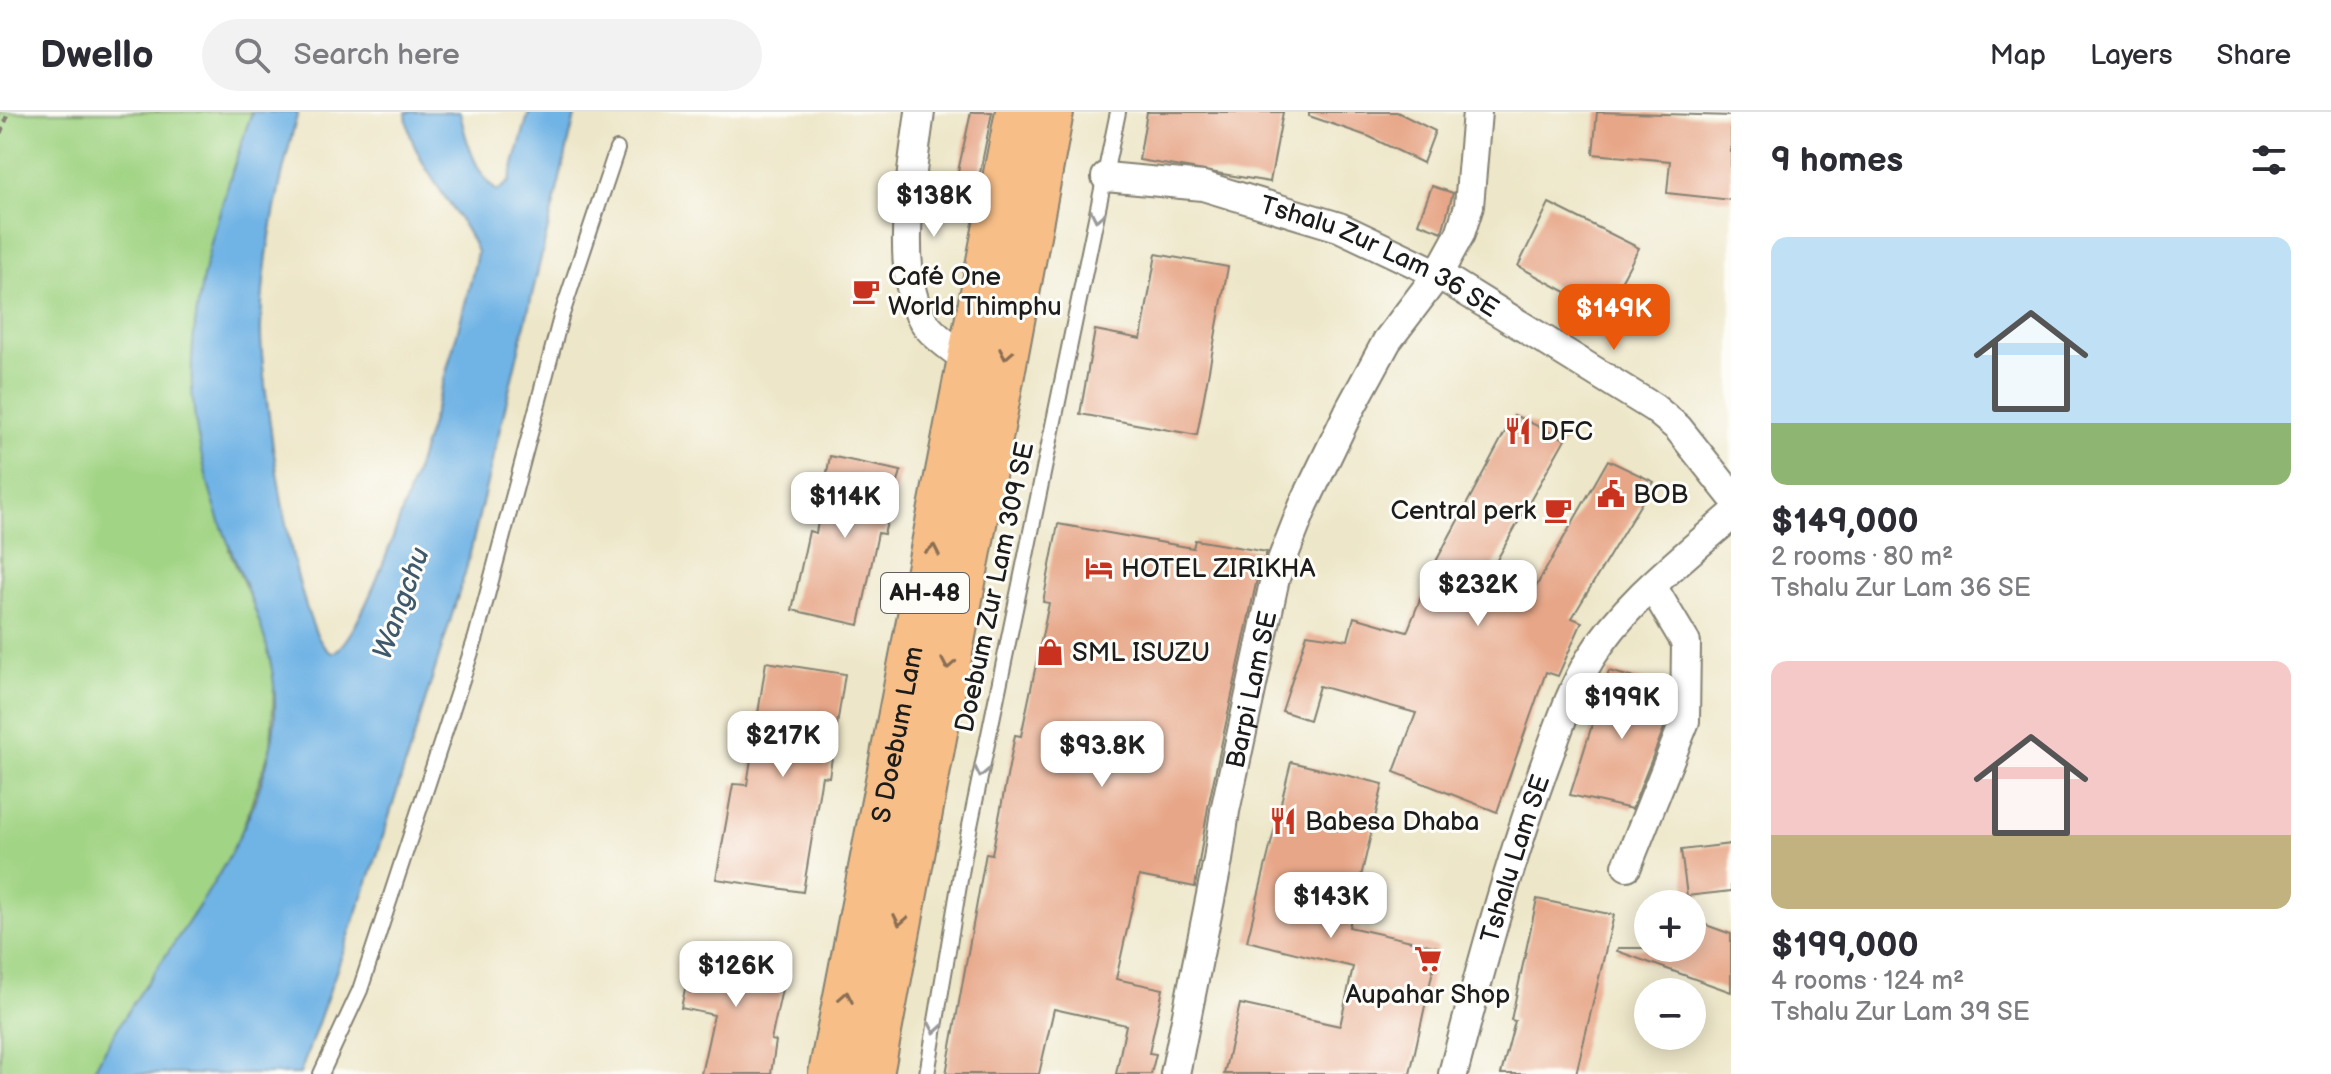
<!DOCTYPE html>
<meta charset="utf-8">
<style>
:root{--surface:#fff;--page:#f2f2f3;--text:#2b2b33;--muted:#7c7c81;--line:#e1e1e2;--accent:#ea580c}
body{margin:0;font-family:"Balsamiq Sans",sans-serif;background:var(--page);color:var(--text);height:100vh;display:flex;flex-direction:column;font-size:30px;white-space:nowrap}
*{box-sizing:border-box;margin:0}
p{font-size:26px;color:var(--muted)}
.icon{flex:none;width:44px;height:44px;fill:none;stroke:currentColor;stroke-width:2;stroke-linecap:round;stroke-linejoin:round}
.map{position:relative;flex:1;overflow:hidden}
.panel{display:flex;flex-direction:column;background:var(--surface);width:600px}
.panel>*{flex:none}
.fabs{position:absolute;left:1634px;top:778px;display:grid;gap:16px}
.fabs a{display:grid;place-items:center;width:72px;height:72px;border-radius:50%;background:var(--surface);box-shadow:0 4px 20px #0003;font-size:40px}
.price{position:absolute;translate:-50% -68px;padding:0 18px;border-radius:16px;background:#fff;color:#222;font-size:26px;line-height:52px;filter:drop-shadow(0 2px 4px #0008)}
.price::after{content:'';position:absolute;left:50%;top:48px;width:24px;height:18px;margin-left:-12px;background:inherit;clip-path:polygon(0 0,100% 0,50% 100%)}
.price.selected{background:var(--accent);color:#fff}
ul{padding:0;list-style:none}
li{display:grid;align-content:center;gap:16px;height:424px;padding:0 40px}
li span{display:grid;place-items:center;height:248px;border-radius:16px;color:#555}
li>.icon{margin-inline-start:auto}
span .icon{width:144px;height:144px;fill:#fffc;stroke-width:1}
li b{font-size:34px}
h2{display:flex;justify-content:space-between;align-items:center;height:96px;padding:0 40px;font-size:34px}
header{display:flex;align-items:center;gap:48px;box-sizing:border-box;height:112px;padding:0 40px;background:var(--surface);border-bottom:2px solid var(--line)}
header strong{font-size:38px}
nav{display:flex;gap:44px;margin-inline-start:auto;font-size:28px}
.search{width:560px;height:72px;background:var(--page);display:flex;align-items:center;gap:20px;box-sizing:border-box;padding:0 28px;border-radius:44px;color:var(--muted);font-size:30px}
main{display:flex;flex:1;min-height:0}
.map>svg:first-child{display:block}
</style>
<header>
<strong>Dwello</strong>
<div class="search"><svg class="icon" aria-label="search" viewBox="0 0 24 24"><circle cx="10" cy="10" r="6"/><path d="M15 15l6 6"/></svg>Search here</div>
<nav><a>Map</a><a>Layers</a><a>Share</a></nav>
</header>
<main>
<div class="map">
<svg width="1731" height="962" viewBox="0 0 1731 962">
<rect width="100%" height="100%" fill="#fdfcf7"/>
<filter id="ink" filterUnits="userSpaceOnUse"><feTurbulence type="fractalNoise" baseFrequency=".0125" numOctaves="2"/><feDisplacementMap in="SourceGraphic" scale="16" xChannelSelector="R" yChannelSelector="G"/><feConvolveMatrix kernelMatrix="1 2 1 2 8 2 1 2 1" color-interpolation-filters="sRGB"/></filter>
<filter id="wash" filterUnits="userSpaceOnUse"><feTurbulence type="fractalNoise" baseFrequency=".006" numOctaves="4" result="noise"/><feDisplacementMap in="SourceGraphic" scale="32" xChannelSelector="R" yChannelSelector="G"/><feGaussianBlur stdDeviation="1.8" result="paint"/><feColorMatrix in="noise" values="0 0 0 0 0 0 0 0 0 0 0 0 0 0 0 0 0 1.4 0 .05"/><feComposite in="paint" operator="in"/></filter>
<g filter="url(#wash)">
<rect width="100%" height="100%" fill="#ede6c8"/>
<!-- green -->
<polygon fill="#a1d484" stroke="#5e7850" stroke-width="2" points="0,0 252,0 232,59 229,438 265,519 275,556 271,634 234,742 92,962 0,962"/>
<!-- water -->
<path fill="#70b3e5" stroke="#466880" stroke-width="2" d="M252 0H298C279 71 263 141 261 214 259 258 295 529 332 541 375 525 467 197 477 140 460 96 407 47 406 0H460C465 26 476 63 497 79L509 70 529 0H576L466 458 376 747 300 962H92C150 846 242 767 271 634 292 537 229 458 207 367 200 339 194 307 192 278 188 187 223 85 252 0Z"/>
<g id="blocks">
<!-- building -->
<g fill="#e7a687">
<polygon points="971,0 992,0 979,66 976,68 957,64"/>
<polygon points="1147,0 1283,0 1270,70 1139,48"/>
<polygon points="1309,0 1397,0 1435,19 1423,51 1370,25 1309,4"/>
<polygon points="1597,0 1731,4 1731,88 1667,81 1670,49 1593,42"/>
<polygon points="1432,74 1453,81 1442,120 1418,111"/>
<polygon points="1549,91 1639,136 1604,201 1518,154"/>
<polygon points="1156,142 1228,155 1197,323 1080,302 1095,218 1141,227"/>
<polygon points="1514,303 1565,327 1485,469 1529,487 1608,348 1654,370 1572,506 1582,510 1558,564 1546,560 1497,700 1394,660 1416,601 1319,574 1309,608 1282,599 1307,522 1348,528 1354,505 1407,520 1433,455"/>
<polygon points="830,344 901,359 884,422 878,421 859,513 792,498 809,419 816,421"/>
<polygon points="1058,412 1193,436 1195,428 1267,440 1258,462 1208,695 1195,775 1139,764 1116,867 1163,877 1149,941 1156,942 1151,962 1116,962 1126,913 1054,897 1039,962 946,962 986,741 992,742 1015,623 1021,624 1049,491 1043,490"/>
<polygon points="766,550 845,562 829,665 822,664 803,780 716,767 733,672 747,673"/>
<polygon points="1609,559 1668,575 1668,606 1632,697 1570,683"/>
<polygon points="1291,650 1383,672 1349,815 1438,835 1410,962 1224,962 1240,892 1340,914 1353,855 1247,829"/>
<polygon points="1731,732 1731,779 1687,784 1681,738"/>
<polygon points="1537,787 1614,803 1576,962 1501,962 1515,909 1511,908"/>
<polygon points="1692,808 1731,822 1731,880 1617,839 1618,836 1692,836"/>
<polygon points="694,834 787,854 771,928 776,929 771,962 701,962 714,903 681,896"/>
</g>
</g>
</g>
<g filter="url(#ink)">
<use href="#blocks" fill-opacity="0" stroke="#848172" stroke-width="2"/>
<g fill="none" stroke-linecap="round" stroke-linejoin="round">
<!-- lane casing -->
<g stroke="#848172" stroke-width="18">
<g id="lane">
<polyline points="321,962 360,878 476,525 561,205 617,37"/>
<polyline points="927,962 965,738 1118,0"/>
</g>
</g>
<!-- street casing -->
<g stroke="#848172" stroke-width="32">
<g id="street">
<path d="M920 0C913 55 891 168 927 214 937 227 956 239 970 250"/>
<path id="s1" d="M1106 65 1203 74 1339 115 1438 162 1654 296 1678 316 1731 383"/>
<polyline points="1627,754 1685,609 1686,531 1652,474"/>
<path id="s2" d="M1175 962 1218 748 1225 699 1275 466 1304 392 1350 297 1387 229 1438 162 1460 122 1469 94 1477 0"/>
<path id="s3" d="M1453 962C1480 858 1508 754 1545 653 1559 616 1570 580 1590 547 1625 490 1682 447 1731 404"/>
</g>
</g>
<!-- highway casing -->
<g stroke="#848172" stroke-width="48">
<g id="highway">
<path id="s4" d="M831 962 1018 0"/>
<polyline points="871,962 1051,0"/>
</g>
</g>
<!-- path -->
<polyline stroke="#848172" stroke-width="5" stroke-dasharray="6 6" stroke-linecap="butt" points="0,21 9,0"/>
<!-- lane -->
<use href="#lane" stroke="#fff" stroke-width="14"/>
<!-- street -->
<use href="#street" stroke="#fff" stroke-width="28"/>
<!-- highway -->
<use href="#highway" stroke="#f7be87" stroke-width="44"/>
</g>
<!-- one-way arrows -->
<defs><path id="oneway-chevron" d="M-2-3.5L2.5 0L-2 3.5" fill="none" stroke-width="1.6" stroke-linecap="round" stroke-linejoin="round" transform="scale(2)"/></defs>
<g stroke="#999">
<use href="#oneway-chevron" transform="translate(1097 104) rotate(102)"/>
<use href="#oneway-chevron" transform="translate(981 660) rotate(102)"/>
<use href="#oneway-chevron" transform="translate(935 916) rotate(100)"/>
</g>
<g stroke="#8a6d52">
<use href="#oneway-chevron" transform="translate(1006 242) rotate(101)"/>
<use href="#oneway-chevron" transform="translate(933 438) rotate(-79)"/>
<use href="#oneway-chevron" transform="translate(948 552) rotate(101)"/>
<use href="#oneway-chevron" transform="translate(900 808) rotate(101)"/>
<use href="#oneway-chevron" transform="translate(846 885) rotate(-79)"/>
</g>
</g>
<!-- icons -->
<defs>
<g id="cafe-bare" transform="scale(2.16)"><path d="M-5.5-4.5H6V0H3Q3 3.5 0 3.5H-2.5Q-5.5 3.5-5.5 0ZM3-3.2v2h1.7v-2ZM-6 4.5H4V6H-6Z" fill="#c8321e" stroke="#fdfcf7" stroke-width="2.5" paint-order="stroke"/></g>
<g id="restaurant-bare" transform="scale(2.16)"><path d="M-5-6h1v4h1v-4h1v4h1v-4h1v5L-1.5 .5V6h-2V.5L-5-1ZM5-6V6H3V1.5H1.5Q1.5-4 5-6Z" fill="#c8321e" stroke="#fdfcf7" stroke-width="2.5" paint-order="stroke"/></g>
<g id="civic-bare" transform="scale(2.16)"><path d="M-.6-6.5H3V-4.5H.6V-3L4-1V1h2V6H-6V1h2V-1L-.6-3ZM-1.2 2.5V6h2.4V2.5Z" fill="#c8321e" stroke="#fdfcf7" stroke-width="2.5" paint-order="stroke"/></g>
<g id="hotel-bare" transform="scale(2.16)"><path d="M-6-4.5h1.5V1H6V5H4.5V3h-9V5H-6ZM-4 0a1.8 1.8 0 1 1 3.6 0ZM.5 0V-2.5h3Q6-2.5 6 0Z" fill="#c8321e" stroke="#fdfcf7" stroke-width="2.5" paint-order="stroke"/></g>
<g id="shop-bare" transform="scale(2.16)"><path d="M-5-2.5h2.3a2.7 3.5 0 0 1 5.4 0H5L5.5 6h-11ZM-1.5-2.5h3a1.5 2.3 0 0 0-3 0Z" fill="#c8321e" stroke="#fdfcf7" stroke-width="2.5" paint-order="stroke"/></g>
<g id="supermarket-bare" transform="scale(2.16)"><path d="M-6-5.5h2.5l.6 2H6L4.5 2H-2.5L-4.4-4H-6ZM-1.5 3.2a1.3 1.3 0 1 0 .1 0ZM3 3.2a1.3 1.3 0 1 0 .1 0Z" fill="#c8321e" stroke="#fdfcf7" stroke-width="2.5" paint-order="stroke"/></g>
</defs>
<g fill-rule="evenodd">
<use href="#cafe-bare" x="866" y="179"/>
<use href="#restaurant-bare" x="1518" y="319"/>
<use href="#civic-bare" x="1611" y="382"/>
<use href="#cafe-bare" x="1558" y="398"/>
<use href="#hotel-bare" x="1099" y="456"/>
<use href="#shop-bare" x="1050" y="540"/>
<use href="#restaurant-bare" x="1283" y="709"/>
<use href="#supermarket-bare" x="1428" y="847"/>
</g>
<g text-anchor="middle" stroke-width="6" stroke-linejoin="round" paint-order="stroke">
<!-- shield labels -->
<rect fill="#fdfcf7" stroke="#605f5e" stroke-width="2" x="881" y="461" width="88" height="40" rx="6"/>
<g font-size="24" font-weight="bold" fill="#1c1c1c">
<text x="925" y="489">AH-48</text>
</g>
<!-- street labels -->
<g font-size="26" fill="#1c1c1c" stroke="#fdfcf7">
<text dy="9" stroke="none"><textPath href="#s1" startOffset="288">Tshalu Zur Lam 36 SE</textPath></text>
<text transform="translate(994 475) rotate(-78)" y="9">Doebum Zur Lam 309 SE</text>
<text dy="9" stroke="none"><textPath href="#s2" startOffset="392">Barpi Lam SE</textPath></text>
<text dy="9" stroke="none"><textPath href="#s4" startOffset="346">S Doebum Lam</textPath></text>
<text dy="9" stroke="none"><textPath href="#s3" startOffset="224">Tshalu Lam SE</textPath></text>
</g>
<!-- poi labels -->
<g font-size="26" fill="#1c1c1c" stroke="#fdfcf7" text-anchor="start">
<text x="888" y="173">Café One<tspan x="888" dy="30">World Thimphu</tspan></text>
<text x="1540" y="328">DFC</text>
<text x="1633" y="391">BOB</text>
<text x="1536" y="407" text-anchor="end">Central perk</text>
<text x="1121" y="465">HOTEL ZIRIKHA</text>
<text x="1072" y="549">SML ISUZU</text>
<text x="1305" y="718">Babesa Dhaba</text>
<text x="1428" y="891" text-anchor="middle">Aupahar Shop</text>
</g>
<!-- water labels -->
<g font-size="28" font-style="italic" fill="#3e586c" stroke="#fdfcf7">
<text transform="translate(400 491) rotate(-70)" y="10">Wangchu</text>
</g>
</g>
</svg>
<div class="fabs">
<a>+</a>
<a>−</a>
</div>
<b class="price" style="left:934px;top:127px">$138K</b>
<b class="price selected" style="left:1614px;top:240px">$149K</b>
<b class="price" style="left:845px;top:428px">$114K</b>
<b class="price" style="left:1478px;top:516px">$232K</b>
<b class="price" style="left:1622px;top:629px">$199K</b>
<b class="price" style="left:783px;top:667px">$217K</b>
<b class="price" style="left:1102px;top:677px">$93.8K</b>
<b class="price" style="left:1331px;top:828px">$143K</b>
<b class="price" style="left:736px;top:897px">$126K</b>
</div>
<section class="panel">
<h2>9 homes<svg class="icon" aria-label="filters" viewBox="0 0 24 24"><path d="M4 7h16M4 17h16"/><circle cx="9" cy="7" r="2"/><circle cx="15" cy="17" r="2"/></svg></h2>
<ul>
<li><span style="background:linear-gradient(#bfe0f5 75%,#8fb573 0)"><svg class="icon" aria-label="home" viewBox="0 0 24 24"><path d="M3 11l9-7 9 7M6 9v11h12V9"/></svg></span><div><b>$149,000</b><p>2 rooms · 80 m²</p><p>Tshalu Zur Lam 36 SE</p></div></li>
<li><span style="background:linear-gradient(#f6c9c9 70%,#c2b280 0)"><svg class="icon" aria-label="home" viewBox="0 0 24 24"><path d="M3 11l9-7 9 7M6 9v11h12V9"/></svg></span><div><b>$199,000</b><p>4 rooms · 124 m²</p><p>Tshalu Zur Lam 39 SE</p></div></li>
</ul>
</section>
</main>
